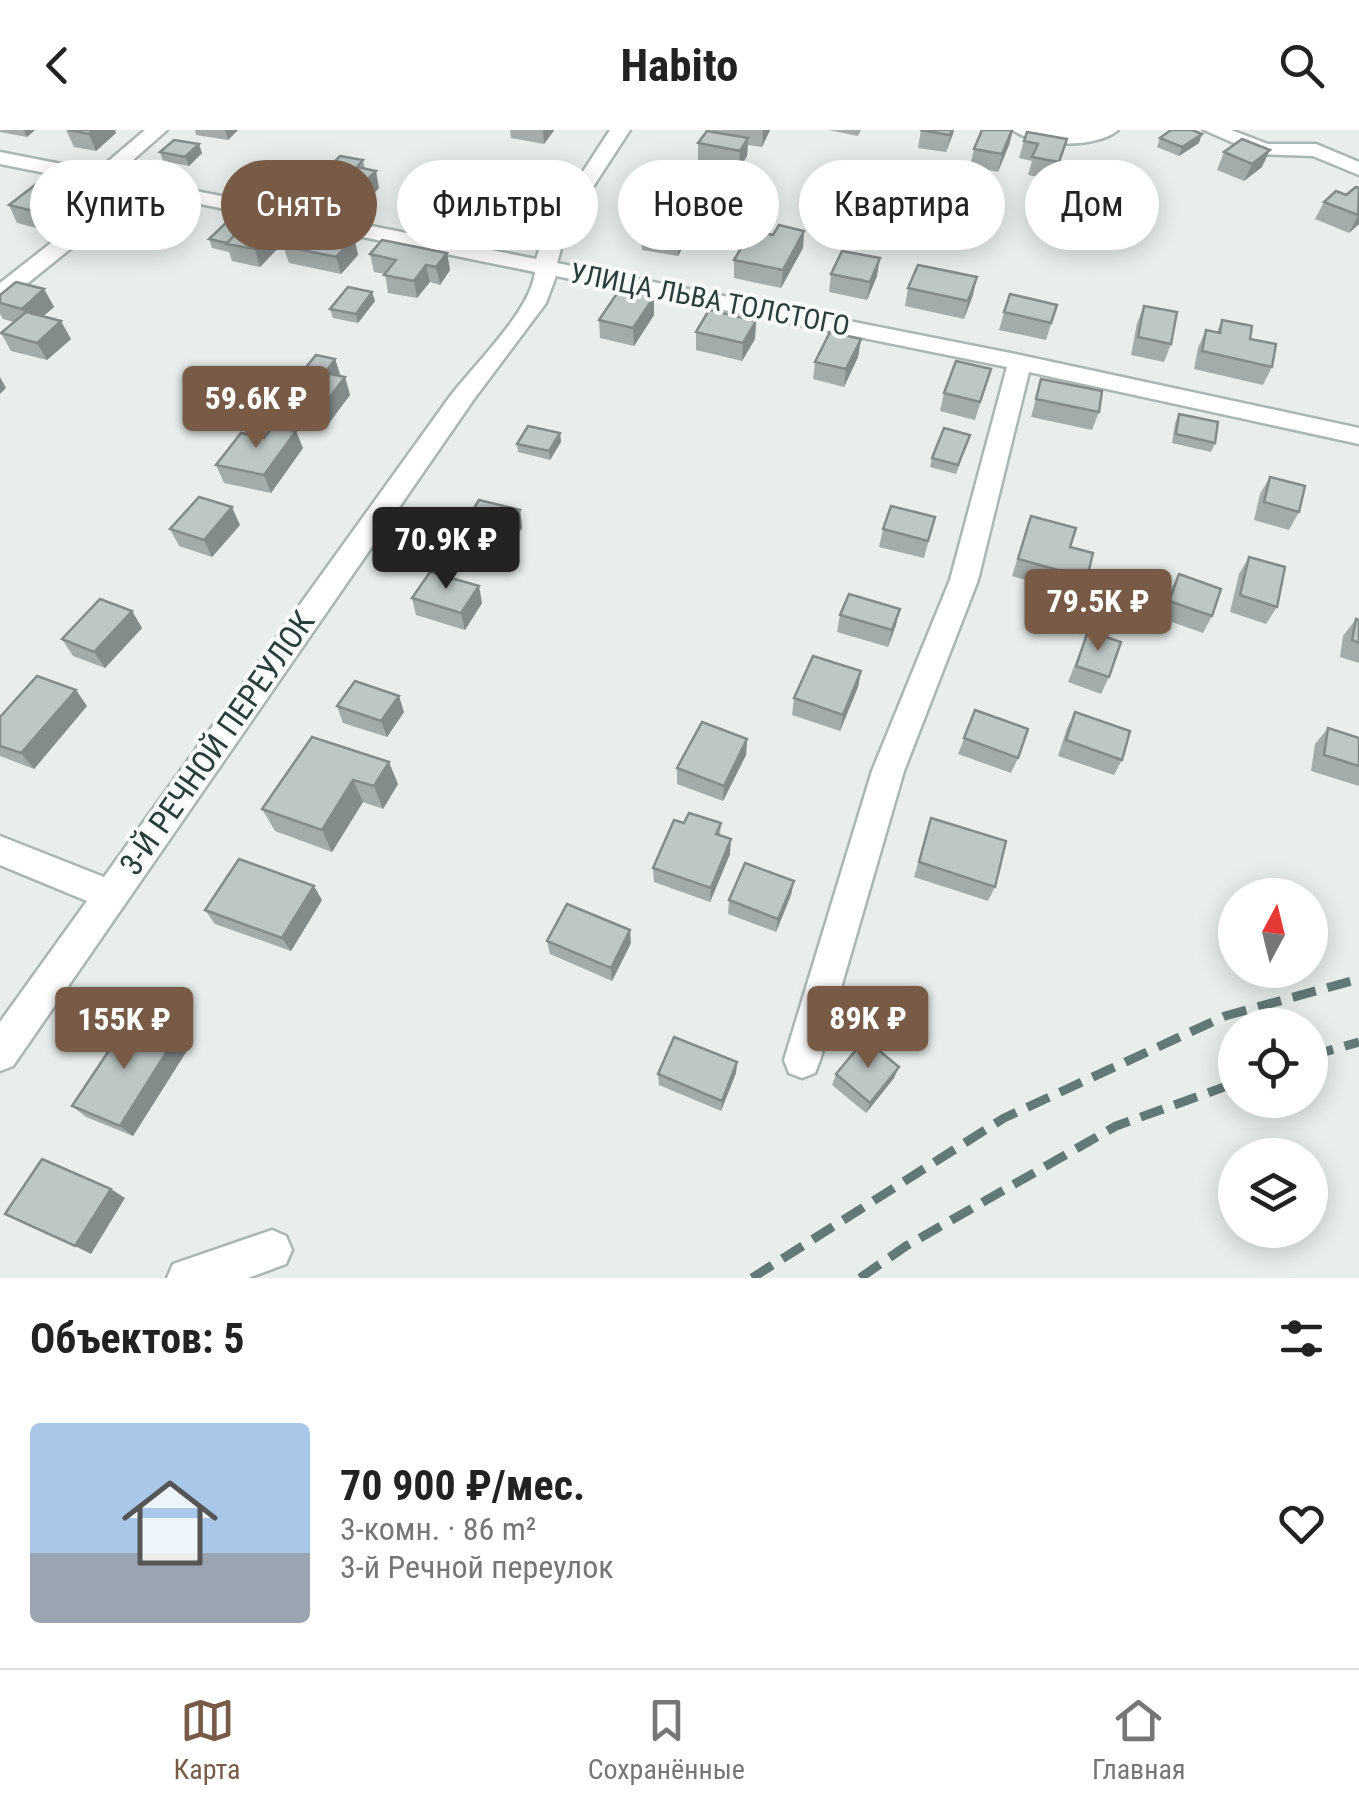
<!DOCTYPE html>
<html lang="ru">
<meta charset="utf-8">
<style>
:root{--surface:#fff;--page:#f6f6f6;--text:#222;--muted:#767676;--line:#e0e0e0;--accent:#785b46}
body{margin:0;font-family:"Roboto Condensed",sans-serif;background:var(--page);color:var(--text);height:100vh;display:flex;flex-direction:column;font-size:38px;white-space:nowrap}
*{box-sizing:border-box;margin:0}
p{font-size:32px;color:var(--muted)}
.icon{flex:none;width:55px;height:55px;fill:none;stroke:currentColor;stroke-width:2;stroke-linecap:round;stroke-linejoin:round}
.map{position:relative;height:1148px;overflow:hidden}
.panel{display:flex;flex-direction:column;background:var(--surface);flex:1}
.panel>*{flex:none}
.hud{position:absolute;left:30px;top:30px;width:1300px;height:90px;display:flex;gap:20px}
.needle{width:65px;rotate:7deg}
.controls{position:absolute;left:1218px;top:748px;display:grid;gap:20px}
.controls a{display:grid;place-items:center;width:110px;height:110px;border-radius:50%;background:var(--surface);box-shadow:0 5px 25px #0003;font-size:50px}
.price{position:absolute;translate:-50% -85px;padding:0 22px;border-radius:10px;background:var(--accent);color:#fff;font-size:32px;line-height:65px;filter:drop-shadow(0 2px 5px #0008)}
.price::after{content:'';position:absolute;left:50%;top:60px;width:30px;height:22px;margin-left:-15px;background:inherit;clip-path:polygon(0 0,100% 0,50% 100%)}
.price.selected{background:#222;color:#fff}
ul{padding:0;list-style:none}
li{display:flex;align-items:center;gap:30px;height:250px;padding:0 30px}
li+li{border-top:2px solid var(--line)}
li span{display:grid;place-items:center;flex:none;width:280px;height:200px;border-radius:10px;color:#555}
li>.icon{margin-inline-start:auto}
span .icon{width:120px;height:120px;fill:#fffc;stroke-width:1}
li b{font-size:42px}
h2{display:flex;justify-content:space-between;align-items:center;height:120px;padding:0 30px;font-size:42px}
.tag{padding:0 35px;border-radius:45px;background:var(--surface);box-shadow:0 5px 25px #0003;font-size:35px;line-height:90px}
.tag.selected{background:var(--accent);color:#fff}
header{display:flex;justify-content:space-between;align-items:center;height:130px;padding:0 30px;background:var(--surface);font-size:45px;font-weight:700}
.tab-bar{display:flex;justify-content:space-around;align-items:center;height:140px;border-top:2px solid var(--line);background:var(--surface);font-size:28px;color:var(--muted)}
.tab-bar a{display:grid;justify-items:center;gap:5px}
.tab-bar .selected{color:var(--accent)}
.map>svg:first-child{display:block}
</style>
<header><svg class="icon" aria-label="back" viewBox="0 0 24 24"><path d="M15 5l-7 7 7 7"/></svg>Habito<svg class="icon" aria-label="search" viewBox="0 0 24 24"><circle cx="10" cy="10" r="6"/><path d="M15 15l6 6"/></svg></header>
<div class="map">
<svg width="1359" height="1148" viewBox="0 0 1359 1148">
<rect width="100%" height="100%" fill="#e7eeec"/>
<g fill="none" stroke-linecap="round" stroke-linejoin="round">
<!-- minor casing -->
<g stroke="#aab6b4" stroke-width="5">
<g id="minor">
<path d="M145 0H167L116 45 536 129 547 97 610 0H630L567 97 557 133 1020 225 1359 298V314L1029 242 978 450 904 641 820 930 815 943 802 948 789 943 784 930 872 641 950 450 1007 237 556 146 546 173 474 269 13 936 0 941V892L87 771 0 735V706L104 747C218 589 332 430 446 272 470 238 531 182 535 142L141 62 8 169 0 171V153L121 58 0 34V22L97 41Z"/>
<path d="M1013 0H1118C1096 19 1035 17 1013 0Z"/>
<polygon points="1204,0 1231,0 1268,14 1316,14 1359,32 1359,45 1313,26 1259,24"/>
<polygon points="272,1100 286,1106 292,1120 286,1134 248,1148 167,1148 173,1134"/>
</g>
</g>
<!-- minor -->
<use href="#minor" fill="#fff" fill-rule="evenodd"/>
<!-- rail -->
<g stroke="#637977" stroke-width="9" stroke-dasharray="24 12" stroke-linecap="butt">
<polyline points="1310,926 1359,912"/>
<polyline points="752,1148 1004,988 1225,886 1359,849"/>
<polyline points="860,1148 906,1116 1116,996 1235,953"/>
</g>
</g>
<!-- wall -->
<g fill="#a3acaa">
<polygon points="0,0 35,0 27,7 0,2"/>
<polygon points="66,0 115,0 116,3 96,21 74,17"/>
<polygon points="195,0 238,0 228,10 196,5"/>
<polygon points="510,0 554,0 554,1 544,14 511,8"/>
<polygon points="712,0 770,0 762,17 748,15 747,26 739,39 698,31 698,13"/>
<polygon points="829,0 861,0 858,6"/>
<polygon points="921,0 954,0 946,22 918,18"/>
<polygon points="1013,0 1009,15 998,42 970,36 974,19"/>
<polygon points="1160,8 1199,13 1179,26 1157,17"/>
<polygon points="1067,9 1054,50 1028,45 1032,31 1019,28 1024,11"/>
<polygon points="160,22 202,23 189,36 163,31"/>
<polygon points="1224,22 1262,37 1244,51 1217,40"/>
<polygon points="363,30 365,39 379,58 364,74 322,65 318,48"/>
<polygon points="268,46 315,47 300,61 270,55"/>
<polygon points="709,47 709,56 699,73 670,67 669,58"/>
<polygon points="504,55 506,73 489,95 447,86 443,68"/>
<polygon points="1359,58 1359,94 1349,103 1315,89 1324,72 1346,65"/>
<polygon points="88,70 49,101 17,93 9,75"/>
<polygon points="187,91 159,117 133,111 126,93"/>
<polygon points="247,92 280,92 286,110 260,137 232,131 229,122 212,118 209,109"/>
<polygon points="804,101 803,118 781,158 734,148 734,130 773,105"/>
<polygon points="641,102 688,108 678,126 642,120"/>
<polygon points="354,107 358,125 341,144 289,133 283,116"/>
<polygon points="447,123 450,140 440,155 430,152 417,168 388,163 385,144 374,142 370,124"/>
<polygon points="831,144 877,146 867,170 829,162"/>
<polygon points="908,158 973,165 964,189 905,176"/>
<polygon points="44,159 54,177 43,186 71,209 47,230 11,221 1,203 14,192 3,189 0,184 0,165"/>
<polygon points="375,171 358,193 333,188 330,179"/>
<polygon points="1057,175 1046,210 999,200 1004,182"/>
<polygon points="1144,176 1171,214 1164,232 1131,225 1137,193"/>
<polygon points="654,185 634,216 600,208 599,190"/>
<polygon points="1222,190 1250,209 1272,237 1263,255 1194,239 1198,218 1206,200 1217,202"/>
<polygon points="756,191 755,209 742,231 696,220 696,202"/>
<polygon points="861,209 858,227 844,257 813,249 815,232"/>
<polygon points="335,229 340,246 345,247 350,265 329,293 290,284 283,266"/>
<polygon points="991,239 975,290 940,281 944,263"/>
<polygon points="1041,249 1099,282 1092,300 1031,287"/>
<polygon points="1179,284 1215,313 1211,322 1172,313 1175,293"/>
<polygon points="560,303 561,312 550,330 518,322 517,314"/>
<polygon points="264,308 303,318 271,363 224,353 216,335"/>
<polygon points="967,314 956,344 930,337 932,328"/>
<polygon points="1270,347 1299,382 1289,400 1254,390 1260,364"/>
<polygon points="520,380 522,398 509,419 469,408 466,391"/>
<polygon points="1031,386 1070,417 1087,448 1079,465 1012,446"/>
<polygon points="935,387 924,428 879,417 883,399"/>
<polygon points="240,395 212,427 179,416 170,399"/>
<polygon points="1249,427 1277,477 1266,494 1230,482 1239,444"/>
<polygon points="1179,444 1212,486 1203,503 1161,488 1170,462"/>
<polygon points="412,468 482,473 465,500 416,485"/>
<polygon points="132,481 142,498 105,538 73,526 62,509"/>
<polygon points="840,485 896,495 888,517 837,502"/>
<polygon points="1356,489 1359,490 1359,533 1340,527 1343,506"/>
<polygon points="1088,501 1109,547 1101,564 1068,552"/>
<polygon points="861,541 858,557 840,601 792,585 794,568"/>
<polygon points="87,576 34,639 0,626 0,587"/>
<polygon points="337,576 404,582 387,607 343,593"/>
<polygon points="975,580 1018,628 1011,643 958,624"/>
<polygon points="1075,582 1122,630 1114,645 1058,626 1067,598"/>
<polygon points="1328,598 1359,608 1359,656 1311,641 1315,614"/>
<polygon points="312,607 398,654 383,679 363,672 332,722 275,701 262,679"/>
<polygon points="747,609 746,625 723,671 677,654 677,638"/>
<polygon points="931,688 995,757 988,771 914,747"/>
<polygon points="684,693 721,693 720,705 730,724 710,772 654,752 653,738"/>
<polygon points="794,751 791,765 776,802 728,784 729,770"/>
<polygon points="322,770 291,821 215,794 205,780"/>
<polygon points="547,811 631,813 612,851 550,824"/>
<polygon points="176,907 188,919 133,1006 86,987 72,976"/>
<polygon points="737,932 736,943 721,981 659,955 658,944"/>
<polygon points="836,944 894,948 866,983 832,955"/>
</g>
<!-- shaded-wall -->
<g fill="#848c8b">
<polygon points="24,0 35,0 27,7"/>
<polygon points="93,0 115,0 116,3 96,21 89,4"/>
<polygon points="225,0 238,0 228,10"/>
<polygon points="543,0 554,0 544,14"/>
<polygon points="763,0 770,0 762,17"/>
<polygon points="952,0 954,0 953,4 946,22"/>
<polygon points="1013,0 1009,15 998,42 1002,24"/>
<polygon points="1202,4 1199,13 1179,26 1182,17"/>
<polygon points="748,8 747,26 739,39 740,21"/>
<polygon points="199,14 202,23 189,36 185,27"/>
<polygon points="1270,20 1262,37 1244,51 1252,34"/>
<polygon points="313,38 315,47 300,61 298,52"/>
<polygon points="376,41 379,58 364,74 360,57"/>
<polygon points="709,47 709,56 699,73 699,64"/>
<polygon points="80,53 88,70 49,101 41,83"/>
<polygon points="504,55 506,73 489,95 487,77"/>
<polygon points="181,73 187,91 159,117 152,99"/>
<polygon points="1359,84 1359,94 1349,103"/>
<polygon points="688,90 688,108 678,126 678,109"/>
<polygon points="280,92 286,110 260,137 255,119"/>
<polygon points="804,101 803,118 781,158 783,140"/>
<polygon points="354,107 358,125 341,144 336,127"/>
<polygon points="447,123 450,140 440,155 436,137"/>
<polygon points="880,128 877,146 867,170 870,152"/>
<polygon points="426,135 430,152 417,168 414,151"/>
<polygon points="977,147 973,165 964,189 968,171"/>
<polygon points="44,159 54,177 32,196 22,179"/>
<polygon points="372,162 375,171 358,193 356,184"/>
<polygon points="654,167 654,185 634,216 633,198"/>
<polygon points="61,191 71,209 47,230 37,213"/>
<polygon points="756,191 755,209 742,231 743,213"/>
<polygon points="861,209 858,227 844,257 846,239"/>
<polygon points="335,229 341,247 325,243"/>
<polygon points="0,247 6,258 0,264"/>
<polygon points="345,247 350,265 329,293 324,275"/>
<polygon points="296,301 303,318 271,363 264,345"/>
<polygon points="560,303 561,312 550,330 549,321"/>
<polygon points="232,377 240,395 212,427 204,410"/>
<polygon points="520,380 522,398 509,419 506,402"/>
<polygon points="479,456 482,473 465,500 461,483"/>
<polygon points="900,479 896,495 888,517 892,500"/>
<polygon points="132,481 142,498 105,538 94,522"/>
<polygon points="861,541 858,557 840,601 843,585"/>
<polygon points="76,560 87,576 34,639 21,623"/>
<polygon points="399,566 404,582 387,607 381,591"/>
<polygon points="747,609 746,625 723,671 724,656"/>
<polygon points="389,632 398,654 383,679 374,656"/>
<polygon points="353,650 363,672 332,722 322,700"/>
<polygon points="731,709 730,724 710,772 711,758"/>
<polygon points="794,751 791,765 776,802 778,789"/>
<polygon points="314,756 322,770 291,821 282,808"/>
<polygon points="630,800 631,813 612,851 611,838"/>
<polygon points="176,907 188,919 133,1006 120,996"/>
<polygon points="737,932 736,943 721,981 722,971"/>
<polygon points="899,937 894,948 866,983 870,973"/>
<polygon points="111,1059 125,1068 91,1124 75,1116"/>
</g>
<!-- building -->
<g fill="#bdc8c6" stroke="#848c8b" stroke-width="2.5">
<polygon points="68,0 93,0 89,4"/>
<polygon points="920,0 952,0 950,5"/>
<polygon points="982,0 1012,0 1002,24 974,19"/>
<polygon points="1171,0 1192,0 1202,4 1182,17 1160,8"/>
<polygon points="707,1 748,8 740,21 698,13"/>
<polygon points="1027,2 1067,9 1059,32 1032,27 1038,14 1024,11"/>
<polygon points="1242,9 1270,20 1252,34 1224,22"/>
<polygon points="174,10 199,14 185,27 160,22"/>
<polygon points="340,26 363,30 357,37 376,41 360,57 318,48"/>
<polygon points="283,32 313,38 298,52 268,46"/>
<polygon points="680,42 709,47 699,64 669,58"/>
<polygon points="48,45 80,53 41,83 9,75"/>
<polygon points="459,48 504,55 487,77 443,68"/>
<polygon points="1356,57 1359,58 1358,85 1324,72 1336,61 1346,65"/>
<polygon points="155,68 181,73 152,99 126,93"/>
<polygon points="653,83 688,90 678,109 641,102"/>
<polygon points="252,87 280,92 255,119 226,114"/>
<polygon points="231,88 247,92 227,113 209,109"/>
<polygon points="779,95 804,101 783,140 734,130 752,100 773,105"/>
<polygon points="301,96 354,107 336,127 283,116"/>
<polygon points="382,110 447,123 436,137 426,135 414,151 384,145 396,130 370,124"/>
<polygon points="842,121 880,128 870,152 831,144"/>
<polygon points="918,135 977,147 968,171 908,158"/>
<polygon points="16,152 44,159 22,179 0,173 0,165"/>
<polygon points="348,157 372,162 356,184 330,179"/>
<polygon points="620,159 654,167 633,198 599,190"/>
<polygon points="1010,164 1057,175 1051,193 1004,182"/>
<polygon points="1144,176 1177,182 1171,214 1138,207"/>
<polygon points="709,180 756,191 743,213 696,202"/>
<polygon points="26,182 61,191 37,213 1,203"/>
<polygon points="1222,190 1252,196 1250,209 1276,214 1272,237 1202,221 1206,200 1220,203"/>
<polygon points="830,202 861,209 846,239 815,232"/>
<polygon points="316,225 335,229 325,243 345,247 324,275 283,266"/>
<polygon points="956,231 991,239 980,272 944,263"/>
<polygon points="1041,249 1102,261 1099,282 1036,269"/>
<polygon points="1179,284 1218,292 1215,313 1176,304"/>
<polygon points="273,296 296,301 264,345 216,335 241,303 264,308"/>
<polygon points="528,296 560,303 549,321 517,314"/>
<polygon points="944,298 970,305 958,335 932,328"/>
<polygon points="1270,347 1305,356 1299,382 1264,372"/>
<polygon points="199,367 232,377 204,410 170,399"/>
<polygon points="479,370 520,380 506,402 466,391"/>
<polygon points="891,376 935,387 928,411 883,399"/>
<polygon points="1031,386 1076,398 1070,417 1093,423 1087,448 1018,429"/>
<polygon points="1249,427 1285,437 1277,477 1240,465"/>
<polygon points="430,442 479,456 461,483 412,468"/>
<polygon points="1179,444 1221,459 1212,486 1169,471"/>
<polygon points="849,464 900,479 892,500 840,485"/>
<polygon points="100,469 132,481 94,522 62,509"/>
<polygon points="1356,489 1359,490 1359,513 1352,510"/>
<polygon points="1088,501 1121,512 1109,547 1076,536"/>
<polygon points="813,526 861,541 843,585 794,568"/>
<polygon points="37,546 76,560 21,623 0,616 0,587"/>
<polygon points="355,551 399,566 381,591 337,576"/>
<polygon points="975,580 1028,599 1018,628 964,608"/>
<polygon points="1075,582 1130,601 1122,630 1066,610"/>
<polygon points="702,592 747,609 724,656 677,638"/>
<polygon points="1328,598 1359,608 1359,636 1324,625"/>
<polygon points="312,607 389,632 374,656 353,650 322,700 262,679"/>
<polygon points="689,683 721,693 716,704 731,709 711,758 653,738 674,690 684,693"/>
<polygon points="931,688 1006,711 995,757 919,732"/>
<polygon points="239,729 314,756 282,808 205,780"/>
<polygon points="745,733 794,751 778,789 729,770"/>
<polygon points="567,774 630,800 611,838 547,811"/>
<polygon points="130,889 176,907 120,996 72,976"/>
<polygon points="674,907 737,932 722,971 658,944"/>
<polygon points="865,909 899,937 870,973 836,944"/>
<polygon points="42,1029 111,1059 75,1116 5,1084"/>
</g>
<g text-anchor="middle" stroke-width="8" stroke-linejoin="round" paint-order="stroke">
<!-- far-street labels -->
<g font-size="28" fill="#283e3c" stroke="#f7faf9">
<text transform="translate(710 169) rotate(11)" y="10">УЛИЦА ЛЬВА ТОЛСТОГО</text>
</g>
<!-- street labels -->
<g font-size="32" fill="#283e3c" stroke="#f7faf9">
<text transform="translate(217 613) rotate(-55)" y="11">3-Й РЕЧНОЙ ПЕРЕУЛОК</text>
</g>
</g>
</svg>
<div class="controls">
<a><svg class="needle" viewBox="-14 -14 28 28"><path d="M0-13l5 13h-10z" fill="#e53935"/><path d="M0 13l5-13h-10z" fill="#767676"/></svg></a>
<a><svg class="icon" aria-label="locate" viewBox="0 0 24 24"><circle cx="12" cy="12" r="6"/><path d="M12 2v4M12 18v4M2 12h4M18 12h4"/></svg></a>
<a><svg class="icon" aria-label="layers" viewBox="0 0 24 24"><path d="M12 4l9 5-9 5-9-5zM3 14l9 5 9-5"/></svg></a>
</div>
<b class="price" style="left:256px;top:321px">59.6K ₽</b>
<b class="price selected" style="left:446px;top:462px">70.9K ₽</b>
<b class="price" style="left:1098px;top:524px">79.5K ₽</b>
<b class="price" style="left:868px;top:941px">89K ₽</b>
<b class="price" style="left:124px;top:942px">155K ₽</b>
<div class="hud">
<a class="tag">Купить</a>
<a class="tag selected">Снять</a>
<a class="tag">Фильтры</a>
<a class="tag">Новое</a>
<a class="tag">Квартира</a>
<a class="tag">Дом</a>
</div>
</div>
<section class="panel">
<h2>Объектов: 5<svg class="icon" aria-label="filters" viewBox="0 0 24 24"><path d="M4 7h16M4 17h16"/><circle cx="9" cy="7" r="2"/><circle cx="15" cy="17" r="2"/></svg></h2>
<ul>
<li><span style="background:linear-gradient(#a9c7e8 65%,#9aa5b1 0)"><svg class="icon" aria-label="home" viewBox="0 0 24 24"><path d="M3 11l9-7 9 7M6 9v11h12V9"/></svg></span><div><b>70 900 ₽/мес.</b><p>3-комн. · 86 m²</p><p>3-й Речной переулок</p></div><svg class="icon" aria-label="heart" viewBox="0 0 24 24"><path d="M12 20l-8-8c-3-5 5-10 8-4 3-6 11-1 8 4z"/></svg></li>
</ul>
</section>
<nav class="tab-bar">
<a class="selected"><svg class="icon" aria-label="map" viewBox="0 0 24 24"><path d="M3 6l6-2 6 2 6-2v14l-6 2-6-2-6 2zM9 4v14M15 6v14"/></svg>Карта</a>
<a><svg class="icon" aria-label="saved" viewBox="0 0 24 24"><path d="M7 4h10v16l-5-4-5 4z"/></svg>Сохранённые</a>
<a><svg class="icon" aria-label="home" viewBox="0 0 24 24"><path d="M3 11l9-7 9 7M6 9v11h12V9"/></svg>Главная</a>
</nav>
